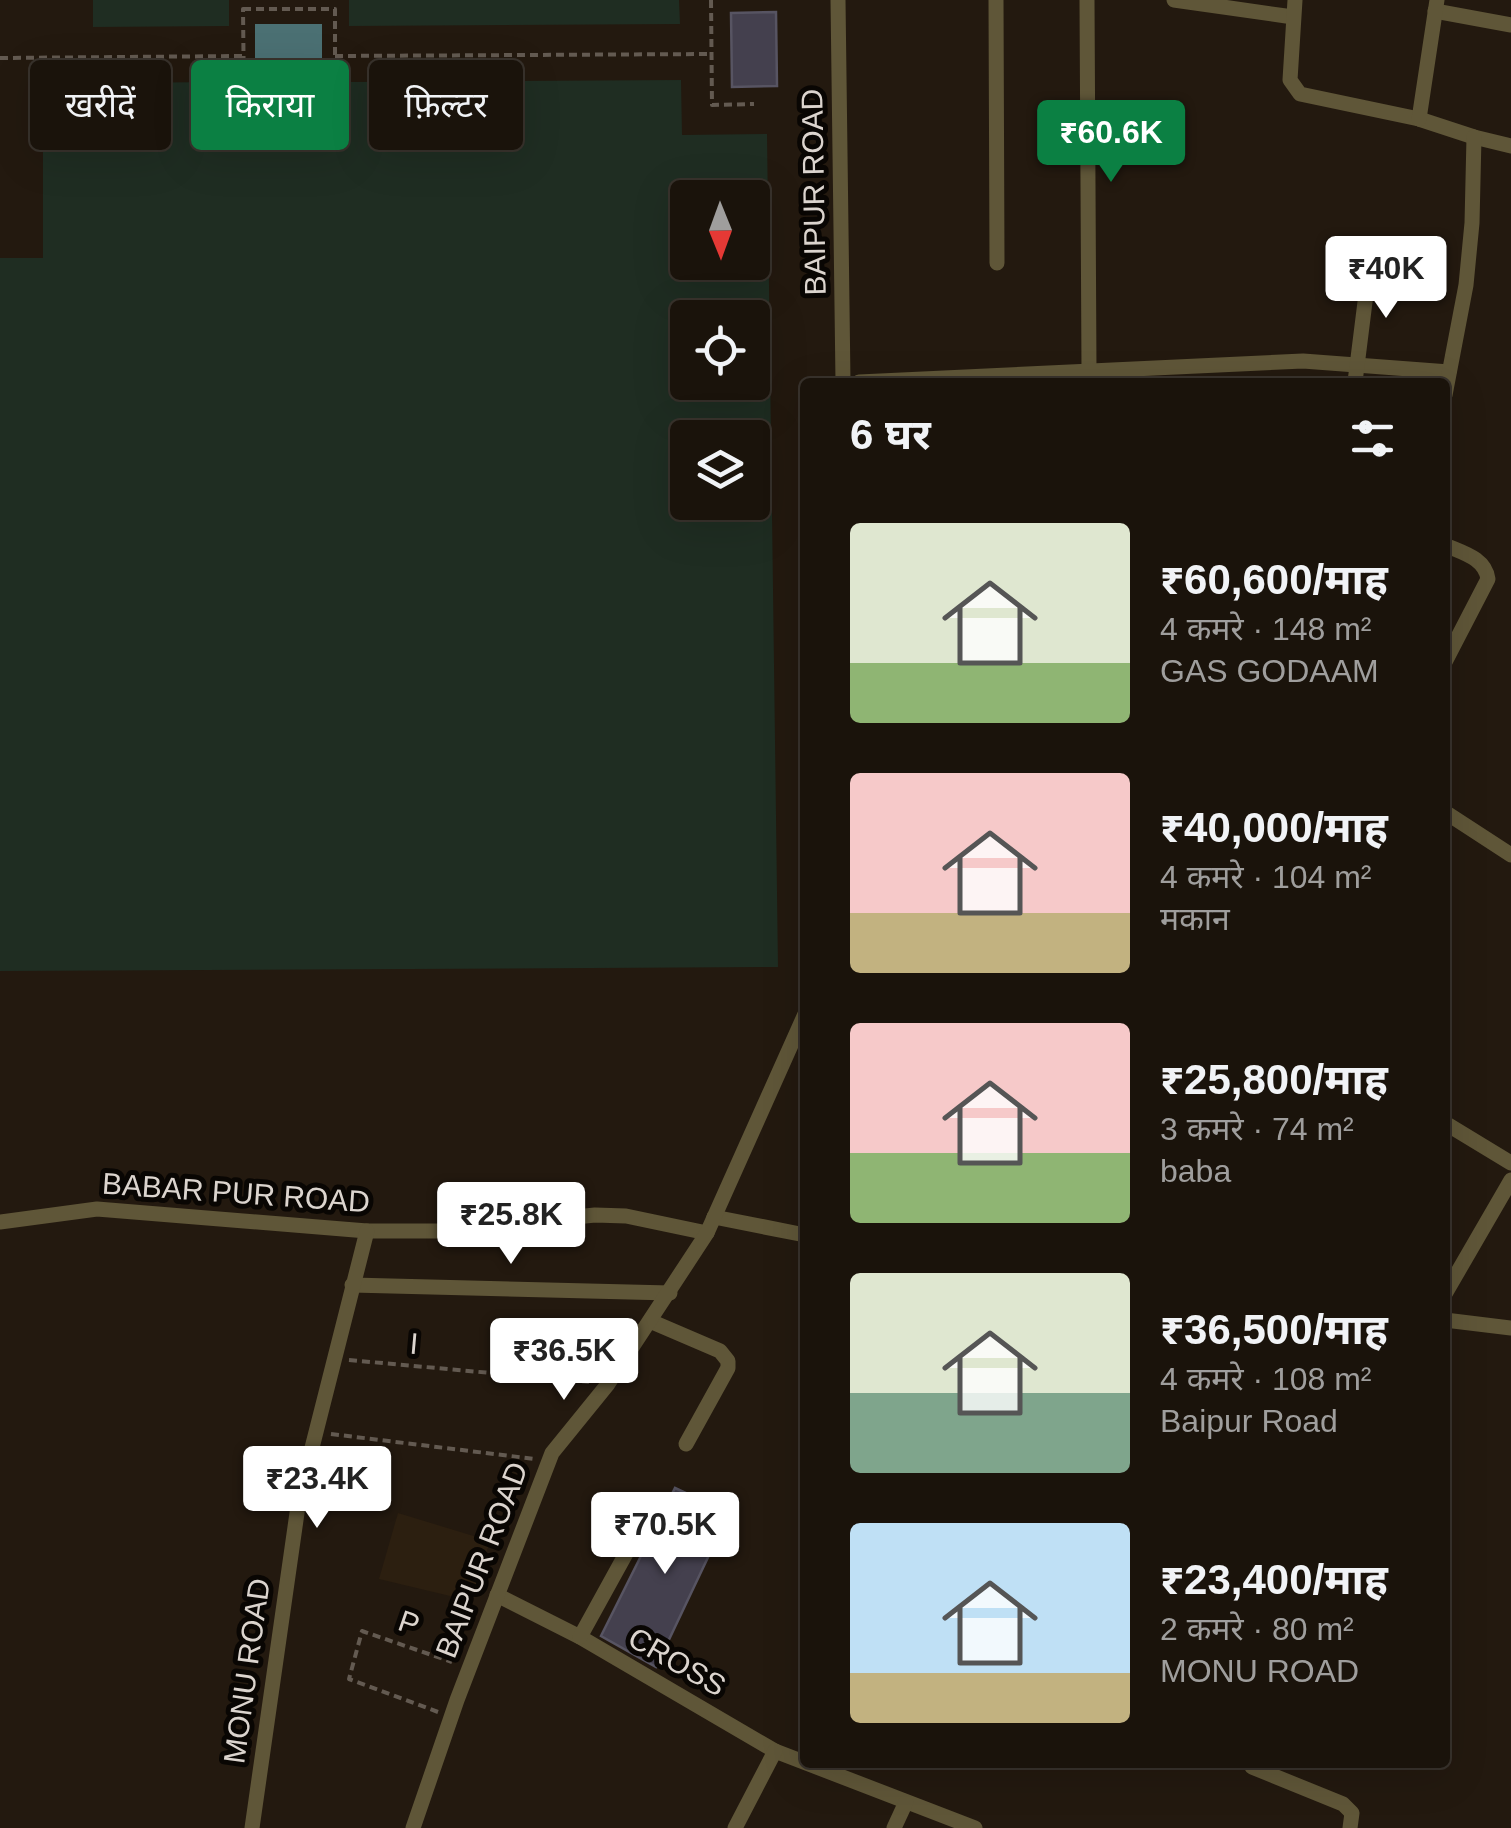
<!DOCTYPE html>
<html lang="hi">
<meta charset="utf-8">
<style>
:root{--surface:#1a130b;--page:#272019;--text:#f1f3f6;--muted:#9f9e9d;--line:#38322c;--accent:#0b8043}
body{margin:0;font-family:Helvetica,"Noto Sans Devanagari",sans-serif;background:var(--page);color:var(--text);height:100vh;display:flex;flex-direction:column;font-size:38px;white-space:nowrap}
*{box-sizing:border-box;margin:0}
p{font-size:32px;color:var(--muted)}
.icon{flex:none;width:55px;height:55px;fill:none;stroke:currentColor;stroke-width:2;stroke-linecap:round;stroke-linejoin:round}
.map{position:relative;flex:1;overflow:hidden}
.side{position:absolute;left:800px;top:378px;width:650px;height:1390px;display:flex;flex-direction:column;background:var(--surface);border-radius:10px;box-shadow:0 10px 40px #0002,0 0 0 2px var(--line)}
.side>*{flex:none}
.top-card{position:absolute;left:30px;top:60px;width:620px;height:90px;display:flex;gap:20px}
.needle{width:65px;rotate:179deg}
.tools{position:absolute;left:670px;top:180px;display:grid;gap:20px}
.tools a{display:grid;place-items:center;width:100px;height:100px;border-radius:10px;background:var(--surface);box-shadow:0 10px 40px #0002,0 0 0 2px var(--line);font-size:50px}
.price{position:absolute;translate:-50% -85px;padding:0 22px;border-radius:10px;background:#fff;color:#222;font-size:32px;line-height:65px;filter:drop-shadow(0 2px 5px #0008)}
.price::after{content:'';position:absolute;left:50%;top:60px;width:30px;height:22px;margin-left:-15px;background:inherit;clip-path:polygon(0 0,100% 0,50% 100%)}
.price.on{background:var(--accent);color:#fff}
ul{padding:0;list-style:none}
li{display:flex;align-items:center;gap:30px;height:250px;padding:0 50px}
li span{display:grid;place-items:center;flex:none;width:280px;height:200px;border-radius:10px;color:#555}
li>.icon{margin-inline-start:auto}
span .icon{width:120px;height:120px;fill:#fffc;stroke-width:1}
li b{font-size:42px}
h2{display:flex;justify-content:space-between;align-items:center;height:120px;padding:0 50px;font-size:42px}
.chip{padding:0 35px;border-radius:10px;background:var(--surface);box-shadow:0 10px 40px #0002,0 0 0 2px var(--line);font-size:35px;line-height:90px}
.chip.on{background:var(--accent);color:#fff}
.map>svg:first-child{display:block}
</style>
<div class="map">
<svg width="1511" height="1828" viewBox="0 0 1511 1828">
<rect width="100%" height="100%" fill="#23190f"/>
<!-- built -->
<polygon fill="#2c1f10" points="398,1513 490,1541 471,1601 379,1579"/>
<!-- green -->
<g fill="#1f2d22" fill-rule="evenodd">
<polygon points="93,0 229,0 229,26 93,27"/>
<polygon points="349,0 679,0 680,24 349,26"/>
<path d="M681 80 682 135 767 134 778 967 0 971V258H43V117L93 116V83L227 82 228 115 350 114V82ZM688 198H752V262H688ZM688 318H752V382H688ZM688 438H752V502H688Z"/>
</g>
<!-- water -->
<rect fill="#4b7073" x="255" y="24" width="67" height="66"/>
<!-- building -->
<g fill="#44404e" stroke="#575462" stroke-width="2.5">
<polygon points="776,12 777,86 732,87 731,13"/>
<polygon points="675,1488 729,1513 656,1667 601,1636"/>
</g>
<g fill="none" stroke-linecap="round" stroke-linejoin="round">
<!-- path -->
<g stroke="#635a51" stroke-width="4" stroke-dasharray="8 5" stroke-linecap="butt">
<polyline points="711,0 712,105 754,104"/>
<polygon points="243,9 335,9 335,101 244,101"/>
<polyline points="335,56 712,54"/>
<polyline points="0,58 244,56"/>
<polyline points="349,1360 589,1382"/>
<polyline points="331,1434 535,1459"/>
<polyline points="438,1712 349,1679 362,1631 452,1662"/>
</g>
<!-- street -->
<g stroke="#5f5638" stroke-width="15">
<polyline points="838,0 843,382"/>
<polyline points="996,0 997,263"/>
<polyline points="1087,0 1089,370"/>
<polyline points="1174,0 1293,17"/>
<polyline points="1295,0 1290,80 1300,94 1419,119 1474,137 1511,146"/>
<polyline points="1435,11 1511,25"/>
<polyline points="1419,119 1437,0"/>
<polyline points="859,382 1303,361 1449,372"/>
<polyline points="1355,382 1371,254"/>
<polyline points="1445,395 1466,285 1472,223 1474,137"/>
<path d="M1445 545C1463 553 1485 558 1488 579L1445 662"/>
<polyline points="1445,812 1511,855"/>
<polyline points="1445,1123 1511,1163"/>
<polyline points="714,1217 805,1235"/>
<polyline points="0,1222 97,1209 367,1231 438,1231 595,1215 626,1216 707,1233"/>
<polyline points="352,1285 670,1293"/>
<polyline points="1445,1294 1511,1180"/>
<polyline points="1445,1320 1511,1328"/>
<polyline points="650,1321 720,1351 728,1361 728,1368 686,1444"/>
<polyline points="497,1595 580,1637 775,1751 975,1828"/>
<polyline points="580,1637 655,1501"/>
<polyline points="1252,1767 1343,1804 1352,1813 1350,1828"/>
<polyline points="252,1828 299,1499 367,1231"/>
<polyline points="413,1828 457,1700 552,1453 608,1384 707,1233 805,1014"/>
<polyline points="735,1828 775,1751"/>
<polyline points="894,1828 906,1802"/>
</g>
</g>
<g text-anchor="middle" stroke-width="10" stroke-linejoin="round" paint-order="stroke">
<!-- street labels -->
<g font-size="30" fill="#dbd4ce" stroke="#090603">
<text transform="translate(814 192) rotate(-91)" y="10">BAIPUR ROAD</text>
<text transform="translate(236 1193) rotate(4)" y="10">BABAR PUR ROAD</text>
<text transform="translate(414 1344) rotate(5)" y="10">I</text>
<text transform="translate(482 1560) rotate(-69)" y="10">BAIPUR ROAD</text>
<text transform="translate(409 1623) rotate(19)" y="10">P</text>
<text transform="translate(677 1662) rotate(30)" y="10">CROSS</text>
<text transform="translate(247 1671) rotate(-82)" y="10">MONU ROAD</text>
</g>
</g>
</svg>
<div class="tools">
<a><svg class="needle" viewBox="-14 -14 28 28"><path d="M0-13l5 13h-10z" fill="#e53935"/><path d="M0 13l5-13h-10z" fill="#9f9e9d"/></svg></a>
<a><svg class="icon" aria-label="locate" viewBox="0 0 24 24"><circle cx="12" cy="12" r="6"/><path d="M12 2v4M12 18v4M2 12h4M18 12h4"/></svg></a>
<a><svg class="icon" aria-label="layers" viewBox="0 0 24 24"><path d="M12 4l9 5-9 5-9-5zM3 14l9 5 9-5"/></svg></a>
</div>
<b class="price on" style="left:1111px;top:185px">₹60.6K</b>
<b class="price" style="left:1386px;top:321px">₹40K</b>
<b class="price" style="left:511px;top:1267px">₹25.8K</b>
<b class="price" style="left:564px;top:1403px">₹36.5K</b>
<b class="price" style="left:317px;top:1531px">₹23.4K</b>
<b class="price" style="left:665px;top:1577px">₹70.5K</b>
<div class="top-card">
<a class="chip">खरीदें</a>
<a class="chip on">किराया</a>
<a class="chip">फ़िल्टर</a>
</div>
<section class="side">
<h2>6 घर<svg class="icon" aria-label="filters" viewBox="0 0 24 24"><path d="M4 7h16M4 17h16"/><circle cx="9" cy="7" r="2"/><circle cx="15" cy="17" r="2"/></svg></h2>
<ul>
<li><span style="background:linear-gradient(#dfe7d0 70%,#8fb573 0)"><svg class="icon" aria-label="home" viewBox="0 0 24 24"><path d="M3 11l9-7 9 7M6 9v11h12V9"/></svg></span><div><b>₹60,600/माह</b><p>4 कमरे · 148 m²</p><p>GAS GODAAM</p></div></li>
<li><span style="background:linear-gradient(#f6c9c9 70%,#c2b280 0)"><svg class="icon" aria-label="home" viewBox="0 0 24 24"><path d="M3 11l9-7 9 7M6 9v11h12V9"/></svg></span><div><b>₹40,000/माह</b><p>4 कमरे · 104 m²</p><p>मकान</p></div></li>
<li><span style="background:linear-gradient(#f6c9c9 65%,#8fb573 0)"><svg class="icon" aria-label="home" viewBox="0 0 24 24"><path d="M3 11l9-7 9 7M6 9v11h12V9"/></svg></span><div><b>₹25,800/माह</b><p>3 कमरे · 74 m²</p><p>baba</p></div></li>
<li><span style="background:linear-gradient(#dfe7d0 60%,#7fa58c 0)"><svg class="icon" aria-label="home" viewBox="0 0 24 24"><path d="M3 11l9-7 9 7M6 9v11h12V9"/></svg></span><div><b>₹36,500/माह</b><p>4 कमरे · 108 m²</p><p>Baipur Road</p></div></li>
<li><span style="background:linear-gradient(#bfe0f5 75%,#c2b280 0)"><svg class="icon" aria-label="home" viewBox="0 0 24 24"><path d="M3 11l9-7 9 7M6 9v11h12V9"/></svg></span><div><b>₹23,400/माह</b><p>2 कमरे · 80 m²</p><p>MONU ROAD</p></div></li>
</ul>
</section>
</div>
